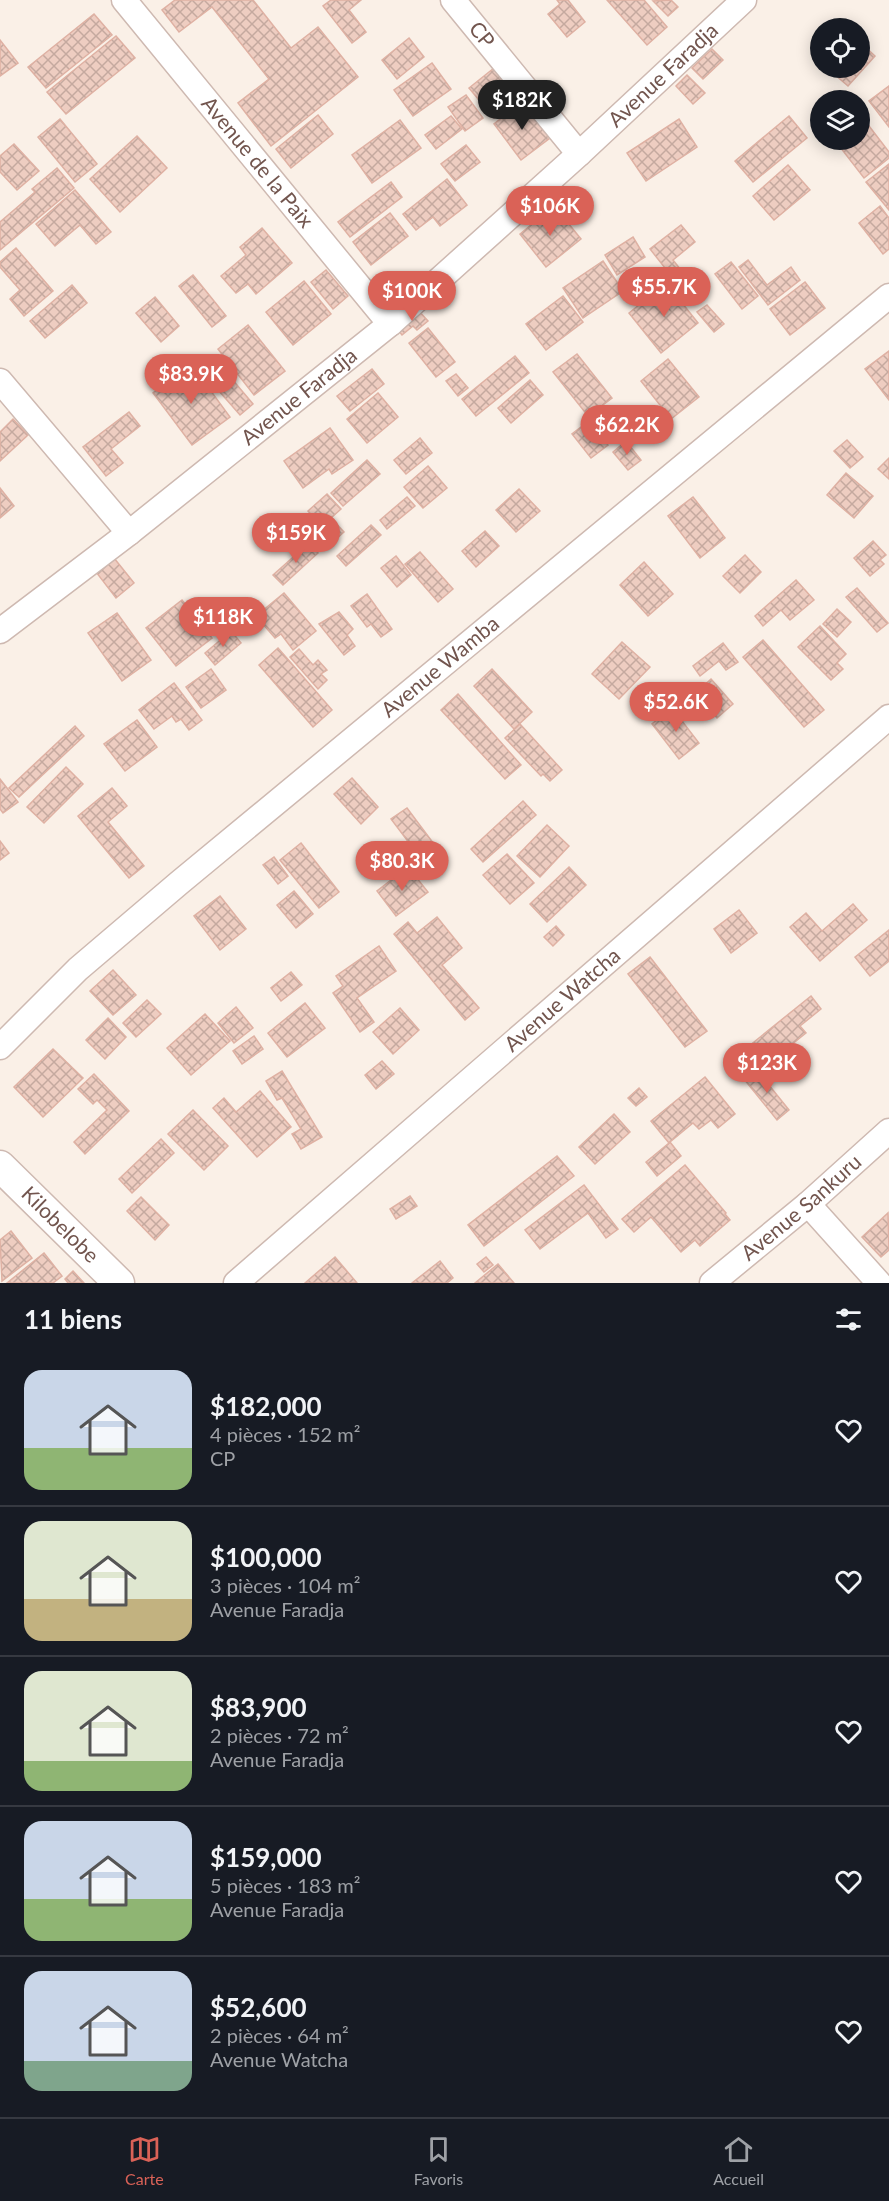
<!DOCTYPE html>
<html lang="fr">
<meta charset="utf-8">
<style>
:root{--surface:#171b24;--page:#20242c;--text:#f1f3f6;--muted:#9ea1a6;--line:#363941;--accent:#da6257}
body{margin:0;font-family:Lato,sans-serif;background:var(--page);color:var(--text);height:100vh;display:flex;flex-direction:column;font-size:22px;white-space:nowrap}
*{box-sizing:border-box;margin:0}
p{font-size:20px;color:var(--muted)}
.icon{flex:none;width:33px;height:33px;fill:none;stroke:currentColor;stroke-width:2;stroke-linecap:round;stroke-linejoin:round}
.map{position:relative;height:1283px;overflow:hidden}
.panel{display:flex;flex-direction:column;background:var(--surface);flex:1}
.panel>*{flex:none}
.fabs{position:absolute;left:810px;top:18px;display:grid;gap:12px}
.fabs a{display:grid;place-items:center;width:60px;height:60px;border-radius:50%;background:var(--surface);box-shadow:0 3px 15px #0003;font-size:30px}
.price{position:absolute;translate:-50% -51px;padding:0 14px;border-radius:21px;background:var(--accent);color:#fff;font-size:20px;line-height:39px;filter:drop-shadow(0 2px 3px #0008)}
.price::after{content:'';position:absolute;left:50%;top:36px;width:18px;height:14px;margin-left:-9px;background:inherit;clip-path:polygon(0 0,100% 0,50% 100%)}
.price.selected{background:#222;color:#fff}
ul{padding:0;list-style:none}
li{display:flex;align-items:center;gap:18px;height:150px;padding:0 24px}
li+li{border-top:2px solid var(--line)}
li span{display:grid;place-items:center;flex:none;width:168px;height:120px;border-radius:18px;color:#555}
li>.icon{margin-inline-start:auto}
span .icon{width:72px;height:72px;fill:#fffc;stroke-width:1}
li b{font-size:26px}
h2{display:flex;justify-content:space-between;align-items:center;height:72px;padding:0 24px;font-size:26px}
.menu{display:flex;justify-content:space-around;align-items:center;height:84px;border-top:2px solid var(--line);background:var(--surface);font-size:16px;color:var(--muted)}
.menu a{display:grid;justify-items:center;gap:3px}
.menu .selected{color:var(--accent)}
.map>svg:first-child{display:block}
</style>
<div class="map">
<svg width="889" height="1283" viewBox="0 0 889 1283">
<defs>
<pattern id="building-cross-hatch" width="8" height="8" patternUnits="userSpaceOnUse" patternTransform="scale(1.5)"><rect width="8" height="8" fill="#eecdc1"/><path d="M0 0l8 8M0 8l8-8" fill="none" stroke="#c5a99f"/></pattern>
</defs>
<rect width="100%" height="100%" fill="#faf0e7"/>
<!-- building -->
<g fill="url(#building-cross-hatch)" stroke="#dfb1a3" stroke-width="1.5">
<polygon points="175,0 253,0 291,48 318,27 358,77 271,146 238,103 269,79 212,7 179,32 162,10"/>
<polygon points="331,0 361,0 349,10 366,32 352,43 323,6"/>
<polygon points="557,0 568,0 585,22 567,37 548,14 560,4"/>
<polygon points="607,0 644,0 667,27 647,45"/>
<polygon points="671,0 678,7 668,16 653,1"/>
<polygon points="94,14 112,35 46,88 28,67"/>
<polygon points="116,36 135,58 66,114 47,92"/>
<polygon points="409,38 424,57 397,79 382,60"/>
<polygon points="0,40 18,63 0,76"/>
<polygon points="860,42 875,56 848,86 827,68 860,68"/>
<polygon points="712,49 723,60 703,79 692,68"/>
<polygon points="432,63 451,89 413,116 394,90"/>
<polygon points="494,68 518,99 494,118 469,88"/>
<polygon points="687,75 705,93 693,104 676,86"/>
<polygon points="889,86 889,127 869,101"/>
<polygon points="466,95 483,118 465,131 448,107"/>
<polygon points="522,102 550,138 521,160 494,124"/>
<polygon points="318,115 333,134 291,168 276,149"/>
<polygon points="451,116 462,129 436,149 425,135"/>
<polygon points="789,116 807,138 753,182 735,161"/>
<polygon points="60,119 97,164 75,182 38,137"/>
<polygon points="679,119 697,147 646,181 627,153"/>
<polygon points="400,120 421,148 372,183 352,155"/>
<polygon points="869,126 889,152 889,158 864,178 840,147 851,140 860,140 860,133"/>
<polygon points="137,136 167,168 120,212 90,179"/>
<polygon points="14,144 39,171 17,190 0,172 0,156"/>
<polygon points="466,145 480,162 455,181 441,164"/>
<polygon points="889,164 889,210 866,182"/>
<polygon points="788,165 810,190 774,220 753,196"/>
<polygon points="57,168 74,188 0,250 0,222 35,192 32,189"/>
<polygon points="447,179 467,205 440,226 433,217 416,230 403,214"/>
<polygon points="391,182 402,197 350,237 338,222"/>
<polygon points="75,190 111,232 96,244 80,225 55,246 36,224"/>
<polygon points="554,206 581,239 546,267 520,234"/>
<polygon points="880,206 889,218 889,249 883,254 859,223"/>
<polygon points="390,213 408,236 371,265 353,242"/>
<polygon points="681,225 695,242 673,260 693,285 684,292 650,249"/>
<polygon points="262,228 292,263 256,294 248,284 236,293 221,276 246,255 240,247"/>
<polygon points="633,237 645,257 617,275 605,255"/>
<polygon points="16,248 53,291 24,316 10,299 20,290 0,267 0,262"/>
<polygon points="748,260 767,285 791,267 800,280 768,305 739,267"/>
<polygon points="603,261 623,291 583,318 563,288"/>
<polygon points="731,262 758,296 742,309 715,274"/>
<polygon points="326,270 348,296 333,309 311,282"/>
<polygon points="193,275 226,316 212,327 179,286"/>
<polygon points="304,281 331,314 293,345 266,312"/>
<polygon points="805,282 825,308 790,335 770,309"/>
<polygon points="666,283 698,323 661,353 629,313"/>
<polygon points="72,285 87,303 45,338 30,321"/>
<polygon points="563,296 583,322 546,350 526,324"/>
<polygon points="155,297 179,326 161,342 136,313"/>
<polygon points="707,305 724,324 714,332 697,312"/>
<polygon points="416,308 428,321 417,330 413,326 402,335 395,326"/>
<polygon points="248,325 285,371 254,395 218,349"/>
<polygon points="428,328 455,362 436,377 409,343"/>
<polygon points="889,351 889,400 865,369"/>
<polygon points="577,354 612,398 588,416 553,372"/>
<polygon points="515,356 529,373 476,416 462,399"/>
<polygon points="668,359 699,397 671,419 641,381"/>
<polygon points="191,364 230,417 192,445 153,393"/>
<polygon points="372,369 384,384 350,411 337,396"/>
<polygon points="226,372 253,404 240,415 212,383"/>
<polygon points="456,374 468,388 458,396 446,381"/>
<polygon points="530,380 543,395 511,423 498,408"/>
<polygon points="378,393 398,417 367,443 347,419"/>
<polygon points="129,412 140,426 111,449 123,463 106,476 83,447"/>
<polygon points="13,419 28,435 0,461 0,432"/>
<polygon points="589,421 608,445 591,458 572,434"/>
<polygon points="330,428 353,460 332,474 329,469 303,488 284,461"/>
<polygon points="420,438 432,453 406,474 394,460"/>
<polygon points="847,440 863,457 850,468 834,451"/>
<polygon points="626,441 641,460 628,470 613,452"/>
<polygon points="889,458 889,479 878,469"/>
<polygon points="367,460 380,474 343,506 331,493"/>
<polygon points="428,466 447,488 423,508 404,487"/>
<polygon points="846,473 873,496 854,518 827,495"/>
<polygon points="0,488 14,506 0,518"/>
<polygon points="519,489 540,511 516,532 496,510"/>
<polygon points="327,494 341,509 331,518 344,532 335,540 308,511"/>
<polygon points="407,497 415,506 387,529 380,520"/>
<polygon points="693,497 725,538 700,558 668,516"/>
<polygon points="371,525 381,535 346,566 337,556"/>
<polygon points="485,531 499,546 476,567 462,551"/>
<polygon points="873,541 886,555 880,560 884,564 870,576 854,558"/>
<polygon points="309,543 318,553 283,585 273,575"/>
<polygon points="420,552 453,589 438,602 405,564"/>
<polygon points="745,555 761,572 740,593 723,576"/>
<polygon points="396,556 411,575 397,587 381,568"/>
<polygon points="114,558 134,583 116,598 96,572"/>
<polygon points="644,562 673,594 648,616 620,585"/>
<polygon points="796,580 814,600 790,620 781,610 763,626 755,616"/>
<polygon points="857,588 888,623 877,632 846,597"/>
<polygon points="284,593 316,631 293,650 281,634 275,638 256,616"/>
<polygon points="367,594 392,629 381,637 371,624 367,627 351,606"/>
<polygon points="239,598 248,610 218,633 209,621"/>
<polygon points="182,600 212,638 176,666 146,628"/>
<polygon points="837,609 851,622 837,637 823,624"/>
<polygon points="339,612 353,629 347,635 355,646 344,655 319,624"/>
<polygon points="117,613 151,660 122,681 88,633"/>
<polygon points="820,626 846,654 837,663 843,669 831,680 798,647"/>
<polygon points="231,631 241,643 215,665 205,653"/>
<polygon points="763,640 824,710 804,727 743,657"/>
<polygon points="622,642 650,667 619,699 592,674"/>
<polygon points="723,643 738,662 726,670 719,661 700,676 693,666"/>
<polygon points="278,648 332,710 313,727 259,665"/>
<polygon points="299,649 313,665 318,660 327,670 321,674 327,680 318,689 290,657"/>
<polygon points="211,669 226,690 201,708 186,687"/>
<polygon points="492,669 532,712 514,729 474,686"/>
<polygon points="711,679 733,704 717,718 696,693"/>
<polygon points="174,683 202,720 189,730 181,719 176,722 172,716 154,729 139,710"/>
<polygon points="458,694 521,765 505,779 441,710"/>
<polygon points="672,708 699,743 679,759 652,724"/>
<polygon points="137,720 157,747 125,771 104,744"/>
<polygon points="520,724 562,770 550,781 543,774 541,776 505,738"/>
<polygon points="75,726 84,736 19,797 9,788"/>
<polygon points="66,767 83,784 44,823 27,807"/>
<polygon points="352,778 378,807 361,824 334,794"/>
<polygon points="0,779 18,802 3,813 0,809"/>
<polygon points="112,788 127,806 108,822 144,866 129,878 78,816"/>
<polygon points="523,801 536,815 483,862 471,849"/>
<polygon points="407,808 446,860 431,872 391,819"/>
<polygon points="547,825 569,846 540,877 517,856"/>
<polygon points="0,841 9,853 0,860"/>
<polygon points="301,843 339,892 319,908 280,860"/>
<polygon points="507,854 534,883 510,904 483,875"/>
<polygon points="274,857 288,876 278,884 263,865"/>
<polygon points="408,867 428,892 396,916 377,891"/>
<polygon points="569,867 586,885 547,922 530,904"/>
<polygon points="294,891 313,914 296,928 277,905"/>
<polygon points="220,896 246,929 220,950 194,916"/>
<polygon points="853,904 867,920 820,961 790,927 806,913 822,931"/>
<polygon points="739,910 757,933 731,953 714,929"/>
<polygon points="437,917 462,948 442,965 479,1008 465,1020 394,934 408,922 417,933"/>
<polygon points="556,926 564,935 553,946 544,937"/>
<polygon points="889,930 889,961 870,976 855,957"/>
<polygon points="379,946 396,971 357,998 374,1022 360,1032 333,993 343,986 336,976"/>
<polygon points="650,957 707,1031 685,1047 628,974"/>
<polygon points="113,970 136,995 113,1015 90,991"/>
<polygon points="291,972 302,985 281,1001 271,988"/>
<polygon points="811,996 821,1009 800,1026 806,1033 765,1066 749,1046"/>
<polygon points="147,1000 161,1014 136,1037 123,1023"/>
<polygon points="305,1003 325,1028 287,1057 268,1033"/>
<polygon points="236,1007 253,1028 234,1043 218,1023"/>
<polygon points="400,1008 419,1030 393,1054 373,1032"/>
<polygon points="205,1014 230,1041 191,1075 167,1048"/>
<polygon points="108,1018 126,1037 105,1059 86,1040"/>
<polygon points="254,1036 263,1049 242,1064 233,1051"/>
<polygon points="53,1049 83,1078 43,1117 14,1087"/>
<polygon points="744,1054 756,1069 744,1079 732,1064"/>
<polygon points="382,1061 394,1074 376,1089 365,1075"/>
<polygon points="756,1069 789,1110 777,1120 744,1079"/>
<polygon points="282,1071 322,1137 301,1149 292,1134 301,1129 282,1098 277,1100 266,1081"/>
<polygon points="94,1074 129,1111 85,1154 74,1142 107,1110 97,1100 93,1104 78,1089"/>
<polygon points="705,1077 735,1114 718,1128 711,1120 699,1129 693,1123 670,1142 681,1156 657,1176 646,1162 669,1143 651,1121"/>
<polygon points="639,1088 647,1097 636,1106 628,1098"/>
<polygon points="260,1091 291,1127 257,1157 213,1108 224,1098 236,1112"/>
<polygon points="193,1110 228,1146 204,1170 168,1134"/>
<polygon points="614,1114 630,1132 595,1164 579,1147"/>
<polygon points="161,1139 174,1153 132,1193 119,1179"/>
<polygon points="557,1156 574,1176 484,1246 468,1225"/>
<polygon points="685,1165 726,1213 725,1214 730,1220 700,1246 695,1240 681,1252 651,1217 634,1232 622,1219"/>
<polygon points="584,1185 618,1229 606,1238 588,1213 540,1249 525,1230"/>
<polygon points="410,1196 417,1206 396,1219 390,1209"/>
<polygon points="141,1197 169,1225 155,1240 127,1211"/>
<polygon points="888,1213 889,1250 881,1257 862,1237"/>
<polygon points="11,1231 32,1258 2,1281 0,1240"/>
<polygon points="44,1253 62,1276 53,1283 7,1283"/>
<polygon points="335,1257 357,1283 305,1283"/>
<polygon points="486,1257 493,1265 484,1272 477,1264"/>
<polygon points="440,1261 453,1278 447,1283 412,1283"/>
<polygon points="498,1264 514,1283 475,1283"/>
<polygon points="73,1271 84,1283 68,1283 65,1279"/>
</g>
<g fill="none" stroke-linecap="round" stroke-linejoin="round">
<!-- minor casing -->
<g stroke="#ceb9b1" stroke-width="27">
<g id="minor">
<path id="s1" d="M124 0 390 324"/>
<path id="s2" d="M453 0 579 154"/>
<polyline points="0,381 129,533"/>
<path id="s3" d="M0 631 129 533 390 324 579 154 744 0"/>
<path id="s4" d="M0 1047 78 969 179 883 889 296"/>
<polyline points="808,1204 879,1283"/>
<path id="s5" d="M236 1283 889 717"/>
<path id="s6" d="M712 1283 808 1204 889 1131"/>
</g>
</g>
<!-- tertiary casing -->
<g stroke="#ceb9b1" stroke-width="33">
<g id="tertiary">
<path id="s7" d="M0 1166 119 1283"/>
</g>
</g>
<!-- minor -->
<use href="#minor" stroke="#fff" stroke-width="24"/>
<!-- tertiary -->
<use href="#tertiary" stroke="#fff" stroke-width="30"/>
</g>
<g text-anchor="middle" stroke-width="4.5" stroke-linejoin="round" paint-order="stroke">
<!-- street labels -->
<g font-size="21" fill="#72554e" stroke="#fdf5ed">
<text dy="7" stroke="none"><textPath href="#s2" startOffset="45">CP</textPath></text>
<text dy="7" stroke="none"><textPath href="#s3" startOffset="866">Avenue Faradja</textPath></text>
<text dy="7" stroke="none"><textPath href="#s1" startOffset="210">Avenue de la Paix</textPath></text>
<text dy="7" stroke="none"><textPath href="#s3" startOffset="380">Avenue Faradja</textPath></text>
<text dy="7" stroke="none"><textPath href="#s4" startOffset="582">Avenue Wamba</textPath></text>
<text dy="7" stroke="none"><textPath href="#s5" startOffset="432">Avenue Watcha</textPath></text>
<text dy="7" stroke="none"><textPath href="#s6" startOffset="117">Avenue Sankuru</textPath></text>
<text dy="7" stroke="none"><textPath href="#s7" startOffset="84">Kilobelobe</textPath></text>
</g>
</g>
</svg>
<div class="fabs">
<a><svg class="icon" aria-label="locate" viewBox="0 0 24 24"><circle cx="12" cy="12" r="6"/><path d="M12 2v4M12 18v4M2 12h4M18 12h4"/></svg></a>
<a><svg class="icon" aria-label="layers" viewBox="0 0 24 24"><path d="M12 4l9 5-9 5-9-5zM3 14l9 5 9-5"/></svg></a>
</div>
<b class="price selected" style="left:522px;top:131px">$182K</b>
<b class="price" style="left:550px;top:237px">$106K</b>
<b class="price" style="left:664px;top:318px">$55.7K</b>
<b class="price" style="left:412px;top:322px">$100K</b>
<b class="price" style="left:191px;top:405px">$83.9K</b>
<b class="price" style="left:627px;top:456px">$62.2K</b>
<b class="price" style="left:296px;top:564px">$159K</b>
<b class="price" style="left:223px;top:648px">$118K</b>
<b class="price" style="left:676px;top:733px">$52.6K</b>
<b class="price" style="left:402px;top:892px">$80.3K</b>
<b class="price" style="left:767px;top:1094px">$123K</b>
</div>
<section class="panel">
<h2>11 biens<svg class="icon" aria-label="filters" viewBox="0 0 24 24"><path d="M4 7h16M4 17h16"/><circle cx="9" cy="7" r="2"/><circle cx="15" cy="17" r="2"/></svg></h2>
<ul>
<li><span style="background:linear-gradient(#c9d6e8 65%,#8fb573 0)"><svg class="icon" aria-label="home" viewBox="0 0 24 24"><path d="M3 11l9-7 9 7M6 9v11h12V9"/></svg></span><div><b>$182,000</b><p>4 pièces · 152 m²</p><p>CP</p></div><svg class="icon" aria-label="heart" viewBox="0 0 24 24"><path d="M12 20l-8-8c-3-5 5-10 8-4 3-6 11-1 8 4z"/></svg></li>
<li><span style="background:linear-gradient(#dfe7d0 65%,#c2b280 0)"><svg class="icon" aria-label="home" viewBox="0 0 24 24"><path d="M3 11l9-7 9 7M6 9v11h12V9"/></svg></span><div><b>$100,000</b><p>3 pièces · 104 m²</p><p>Avenue Faradja</p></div><svg class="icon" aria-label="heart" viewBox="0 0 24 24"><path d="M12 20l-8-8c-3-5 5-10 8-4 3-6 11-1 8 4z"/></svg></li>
<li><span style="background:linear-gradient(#dfe7d0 75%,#8fb573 0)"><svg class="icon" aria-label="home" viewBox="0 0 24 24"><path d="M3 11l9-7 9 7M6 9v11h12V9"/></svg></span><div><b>$83,900</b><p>2 pièces · 72 m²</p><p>Avenue Faradja</p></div><svg class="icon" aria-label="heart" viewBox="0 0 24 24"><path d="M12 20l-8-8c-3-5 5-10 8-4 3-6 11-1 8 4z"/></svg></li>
<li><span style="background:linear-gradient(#c9d6e8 65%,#8fb573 0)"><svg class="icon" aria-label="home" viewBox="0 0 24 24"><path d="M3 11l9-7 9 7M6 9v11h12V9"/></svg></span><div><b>$159,000</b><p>5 pièces · 183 m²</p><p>Avenue Faradja</p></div><svg class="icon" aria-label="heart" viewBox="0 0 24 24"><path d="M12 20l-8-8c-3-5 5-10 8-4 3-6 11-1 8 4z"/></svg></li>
<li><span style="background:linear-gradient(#c9d6e8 75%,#7fa58c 0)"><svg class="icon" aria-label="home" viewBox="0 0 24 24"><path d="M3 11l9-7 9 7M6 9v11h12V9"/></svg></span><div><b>$52,600</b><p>2 pièces · 64 m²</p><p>Avenue Watcha</p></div><svg class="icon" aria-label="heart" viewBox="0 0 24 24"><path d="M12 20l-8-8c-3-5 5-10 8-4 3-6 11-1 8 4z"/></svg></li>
</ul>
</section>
<nav class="menu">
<a class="selected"><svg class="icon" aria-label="map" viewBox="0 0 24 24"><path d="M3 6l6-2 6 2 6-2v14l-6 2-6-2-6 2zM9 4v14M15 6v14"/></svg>Carte</a>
<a><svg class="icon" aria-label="saved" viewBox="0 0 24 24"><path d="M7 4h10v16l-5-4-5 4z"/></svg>Favoris</a>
<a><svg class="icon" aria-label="home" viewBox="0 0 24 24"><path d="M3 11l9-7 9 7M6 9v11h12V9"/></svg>Accueil</a>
</nav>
